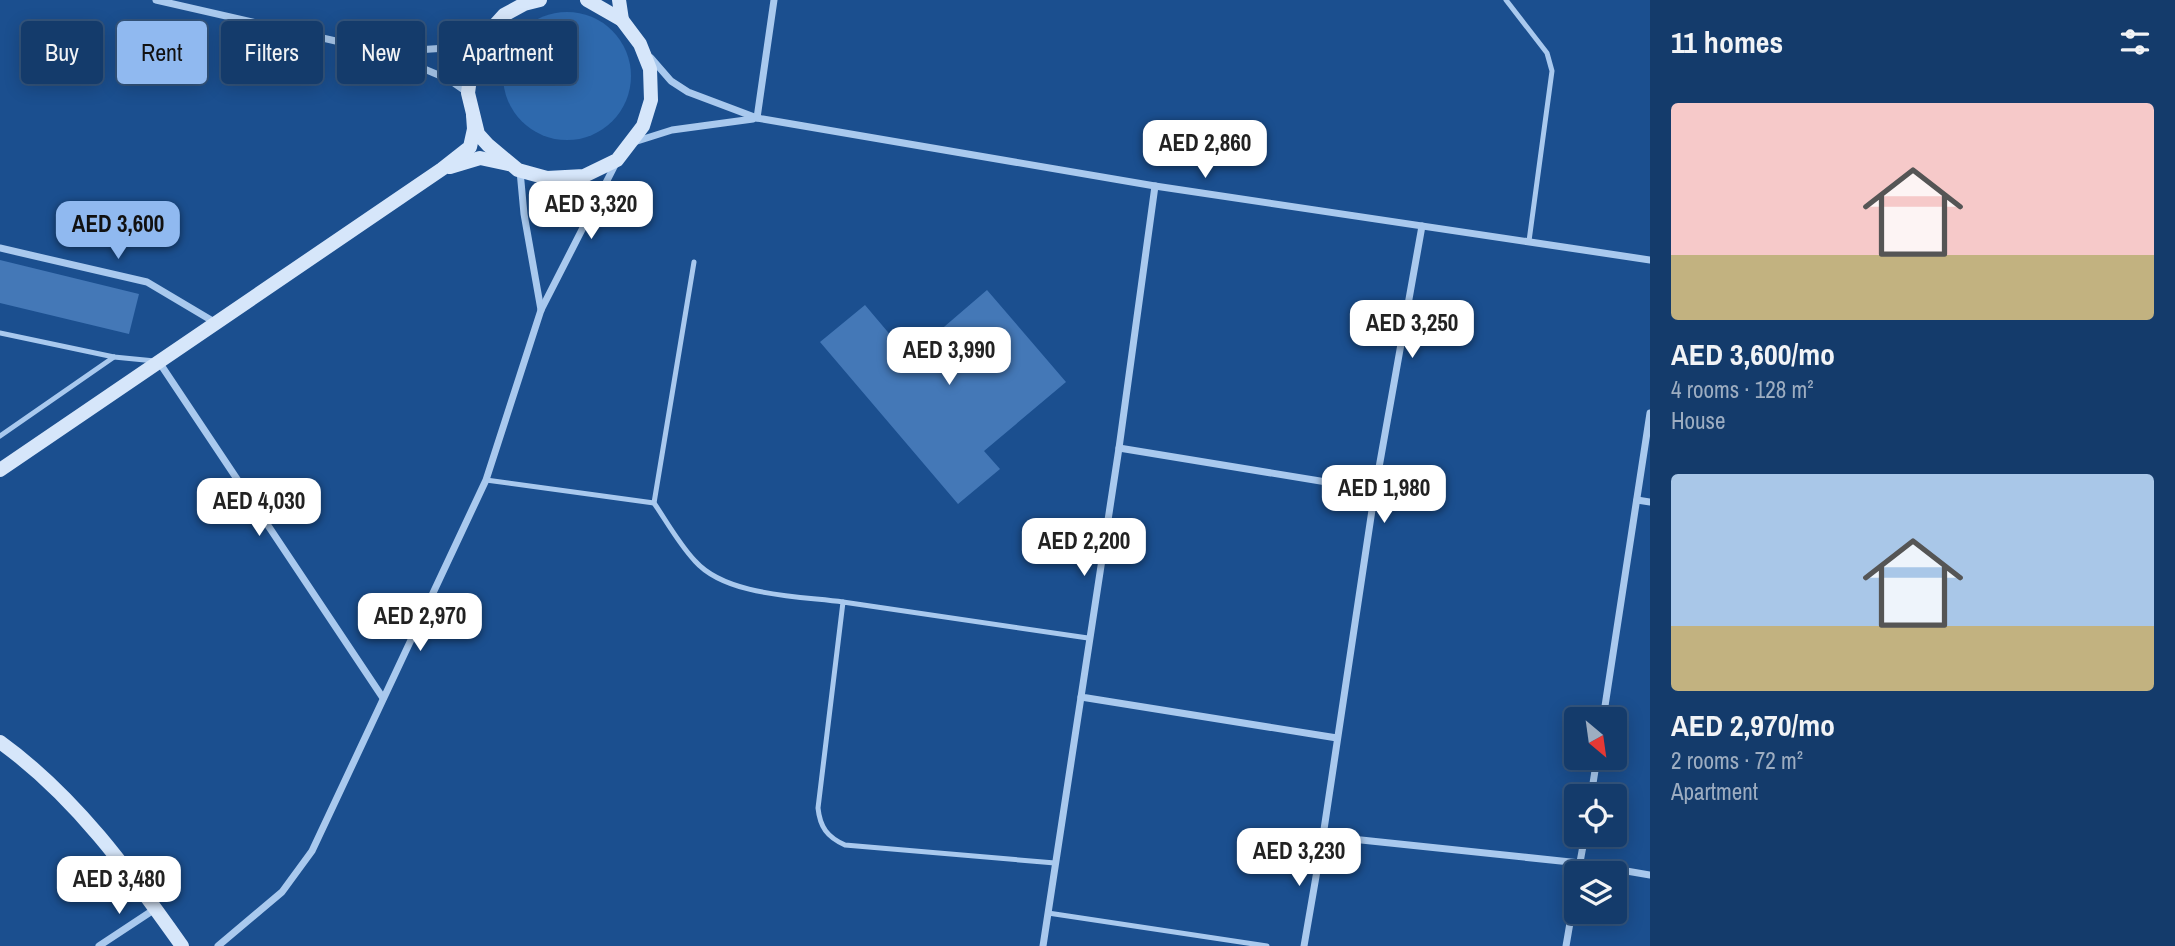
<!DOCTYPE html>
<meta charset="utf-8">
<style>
:root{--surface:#143b6b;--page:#214673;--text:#f1f3f6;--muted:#9dadc1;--line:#33557e;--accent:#90b9f0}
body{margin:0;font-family:"Archivo Narrow",sans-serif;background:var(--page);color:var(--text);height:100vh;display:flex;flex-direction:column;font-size:26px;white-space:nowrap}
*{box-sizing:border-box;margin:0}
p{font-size:23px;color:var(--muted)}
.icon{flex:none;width:38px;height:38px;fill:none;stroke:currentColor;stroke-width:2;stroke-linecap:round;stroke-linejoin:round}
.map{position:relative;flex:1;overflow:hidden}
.side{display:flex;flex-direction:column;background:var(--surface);width:525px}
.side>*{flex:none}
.top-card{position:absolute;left:21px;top:21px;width:665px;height:63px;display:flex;gap:14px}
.needle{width:46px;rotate:151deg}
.fabs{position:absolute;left:1564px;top:707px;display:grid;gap:14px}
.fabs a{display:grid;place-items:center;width:63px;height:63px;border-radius:7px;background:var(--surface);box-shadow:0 4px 18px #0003,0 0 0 2px var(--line);font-size:35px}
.price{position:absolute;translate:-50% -60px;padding:0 16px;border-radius:14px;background:#fff;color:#222;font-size:23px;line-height:46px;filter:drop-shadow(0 2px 4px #0008)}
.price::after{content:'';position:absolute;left:50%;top:42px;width:21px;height:16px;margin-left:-10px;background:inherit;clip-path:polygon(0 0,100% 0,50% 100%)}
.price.current{background:var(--accent);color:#111}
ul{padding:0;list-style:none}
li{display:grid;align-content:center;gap:14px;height:371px;padding:0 21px}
li span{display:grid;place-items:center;height:217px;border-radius:7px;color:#555}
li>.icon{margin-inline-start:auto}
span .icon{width:126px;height:126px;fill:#fffc;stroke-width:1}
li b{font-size:30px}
h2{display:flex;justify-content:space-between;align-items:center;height:84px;padding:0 21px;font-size:30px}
.tag{padding:0 24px;border-radius:7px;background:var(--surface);box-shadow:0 4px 18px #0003,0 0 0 2px var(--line);font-size:24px;line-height:63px}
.tag.current{background:var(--accent);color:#111}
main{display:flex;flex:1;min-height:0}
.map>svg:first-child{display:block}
</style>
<main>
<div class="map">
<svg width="1650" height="946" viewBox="0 0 1650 946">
<rect width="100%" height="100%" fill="#1b4f8f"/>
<!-- green -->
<circle fill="#2e69ad" cx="567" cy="76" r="64"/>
<!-- building -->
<g fill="#4478b7">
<polygon points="0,260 139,294 129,334 0,303"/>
<polygon points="987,290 1066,382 984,451 1000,469 958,504 820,342 865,305 909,357"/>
</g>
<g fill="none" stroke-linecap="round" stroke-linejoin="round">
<!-- lane -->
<g stroke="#a9c9ee" stroke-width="5">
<polyline points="1506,0 1547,53 1552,71 1529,241"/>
<path d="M694 262 654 503C667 522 679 544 695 561 726 596 798 596 843 602"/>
<polyline points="0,333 114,357 155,361"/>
<polyline points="0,436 114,357"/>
<polyline points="486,480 654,503"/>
<path d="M1055 863 845 845C827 837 820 827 818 808L843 602 1088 638"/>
<polyline points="1048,913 1267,946"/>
</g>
<!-- street -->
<g stroke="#a9c9ee" stroke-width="7">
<polyline points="156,0 384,52 448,79 468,93"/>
<polyline points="387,52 461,47 483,34"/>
<polyline points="651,58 671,81 688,92 757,118 1155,186 1650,260"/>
<polyline points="757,118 774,0"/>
<polyline points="634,142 672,130 753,119"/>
<polyline points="520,171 524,214 541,310"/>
<polyline points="1155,186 1119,448 1081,697 1337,738"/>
<polyline points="0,248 147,282 216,323"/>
<polyline points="159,362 383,698"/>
<polyline points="1119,448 1375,490 1323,836 1304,946"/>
<polyline points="1375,490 1422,226"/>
<polyline points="1637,500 1650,502"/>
<polyline points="1603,719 1650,413"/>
<polyline points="1591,796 1597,758"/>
<polyline points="1323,836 1580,863 1650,875"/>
<polyline points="1578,873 1585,835"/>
<polyline points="99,946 155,909"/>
<polyline points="218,946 282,892 312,851 486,480 541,310 616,163"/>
<polyline points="1043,946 1081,697"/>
<polyline points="1566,946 1577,882"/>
</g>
<!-- secondary -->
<g stroke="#d6e6fa" stroke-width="14">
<polyline points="540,0 524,4 504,15 485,36 472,63 468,93 478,134 488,145 518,170 547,178 584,176 617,160 643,126 651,100 650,69 640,44 622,20 587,0"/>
<polyline points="619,0 622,20"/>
<polyline points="450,167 480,158 508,164"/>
<polyline points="0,470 442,169 470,147 474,129 473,115"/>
<path d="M0 742C75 796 129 871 182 946"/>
</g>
</g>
</svg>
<div class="fabs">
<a><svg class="needle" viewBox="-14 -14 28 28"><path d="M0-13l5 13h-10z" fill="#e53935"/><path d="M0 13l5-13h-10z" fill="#9dadc1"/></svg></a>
<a><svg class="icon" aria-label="locate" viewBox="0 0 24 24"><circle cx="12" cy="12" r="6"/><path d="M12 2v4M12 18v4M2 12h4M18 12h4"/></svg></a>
<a><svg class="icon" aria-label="layers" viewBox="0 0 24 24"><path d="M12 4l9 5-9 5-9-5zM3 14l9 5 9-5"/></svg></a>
</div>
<b class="price" style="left:1205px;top:180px">AED 2,860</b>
<b class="price" style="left:591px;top:241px">AED 3,320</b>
<b class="price current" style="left:118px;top:261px">AED 3,600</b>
<b class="price" style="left:1412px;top:360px">AED 3,250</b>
<b class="price" style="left:949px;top:387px">AED 3,990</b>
<b class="price" style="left:1384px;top:525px">AED 1,980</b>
<b class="price" style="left:259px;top:538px">AED 4,030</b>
<b class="price" style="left:1084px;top:578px">AED 2,200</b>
<b class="price" style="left:420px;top:653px">AED 2,970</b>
<b class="price" style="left:1299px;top:888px">AED 3,230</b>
<b class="price" style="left:119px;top:916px">AED 3,480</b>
<div class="top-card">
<a class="tag">Buy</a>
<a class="tag current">Rent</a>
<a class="tag">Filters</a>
<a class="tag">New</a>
<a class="tag">Apartment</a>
</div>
</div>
<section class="side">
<h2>11 homes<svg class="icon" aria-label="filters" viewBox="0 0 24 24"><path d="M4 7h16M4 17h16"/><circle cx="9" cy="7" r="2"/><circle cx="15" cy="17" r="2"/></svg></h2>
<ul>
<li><span style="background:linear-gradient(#f6c9c9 70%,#c2b280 0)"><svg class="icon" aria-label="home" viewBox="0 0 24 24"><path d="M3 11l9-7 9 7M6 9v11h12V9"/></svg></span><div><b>AED 3,600/mo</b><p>4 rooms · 128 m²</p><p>House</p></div></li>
<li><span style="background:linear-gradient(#a9c7e8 70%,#c2b280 0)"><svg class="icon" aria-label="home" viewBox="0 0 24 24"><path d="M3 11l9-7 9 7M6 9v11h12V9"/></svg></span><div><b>AED 2,970/mo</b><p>2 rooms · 72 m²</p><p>Apartment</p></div></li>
</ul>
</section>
</main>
